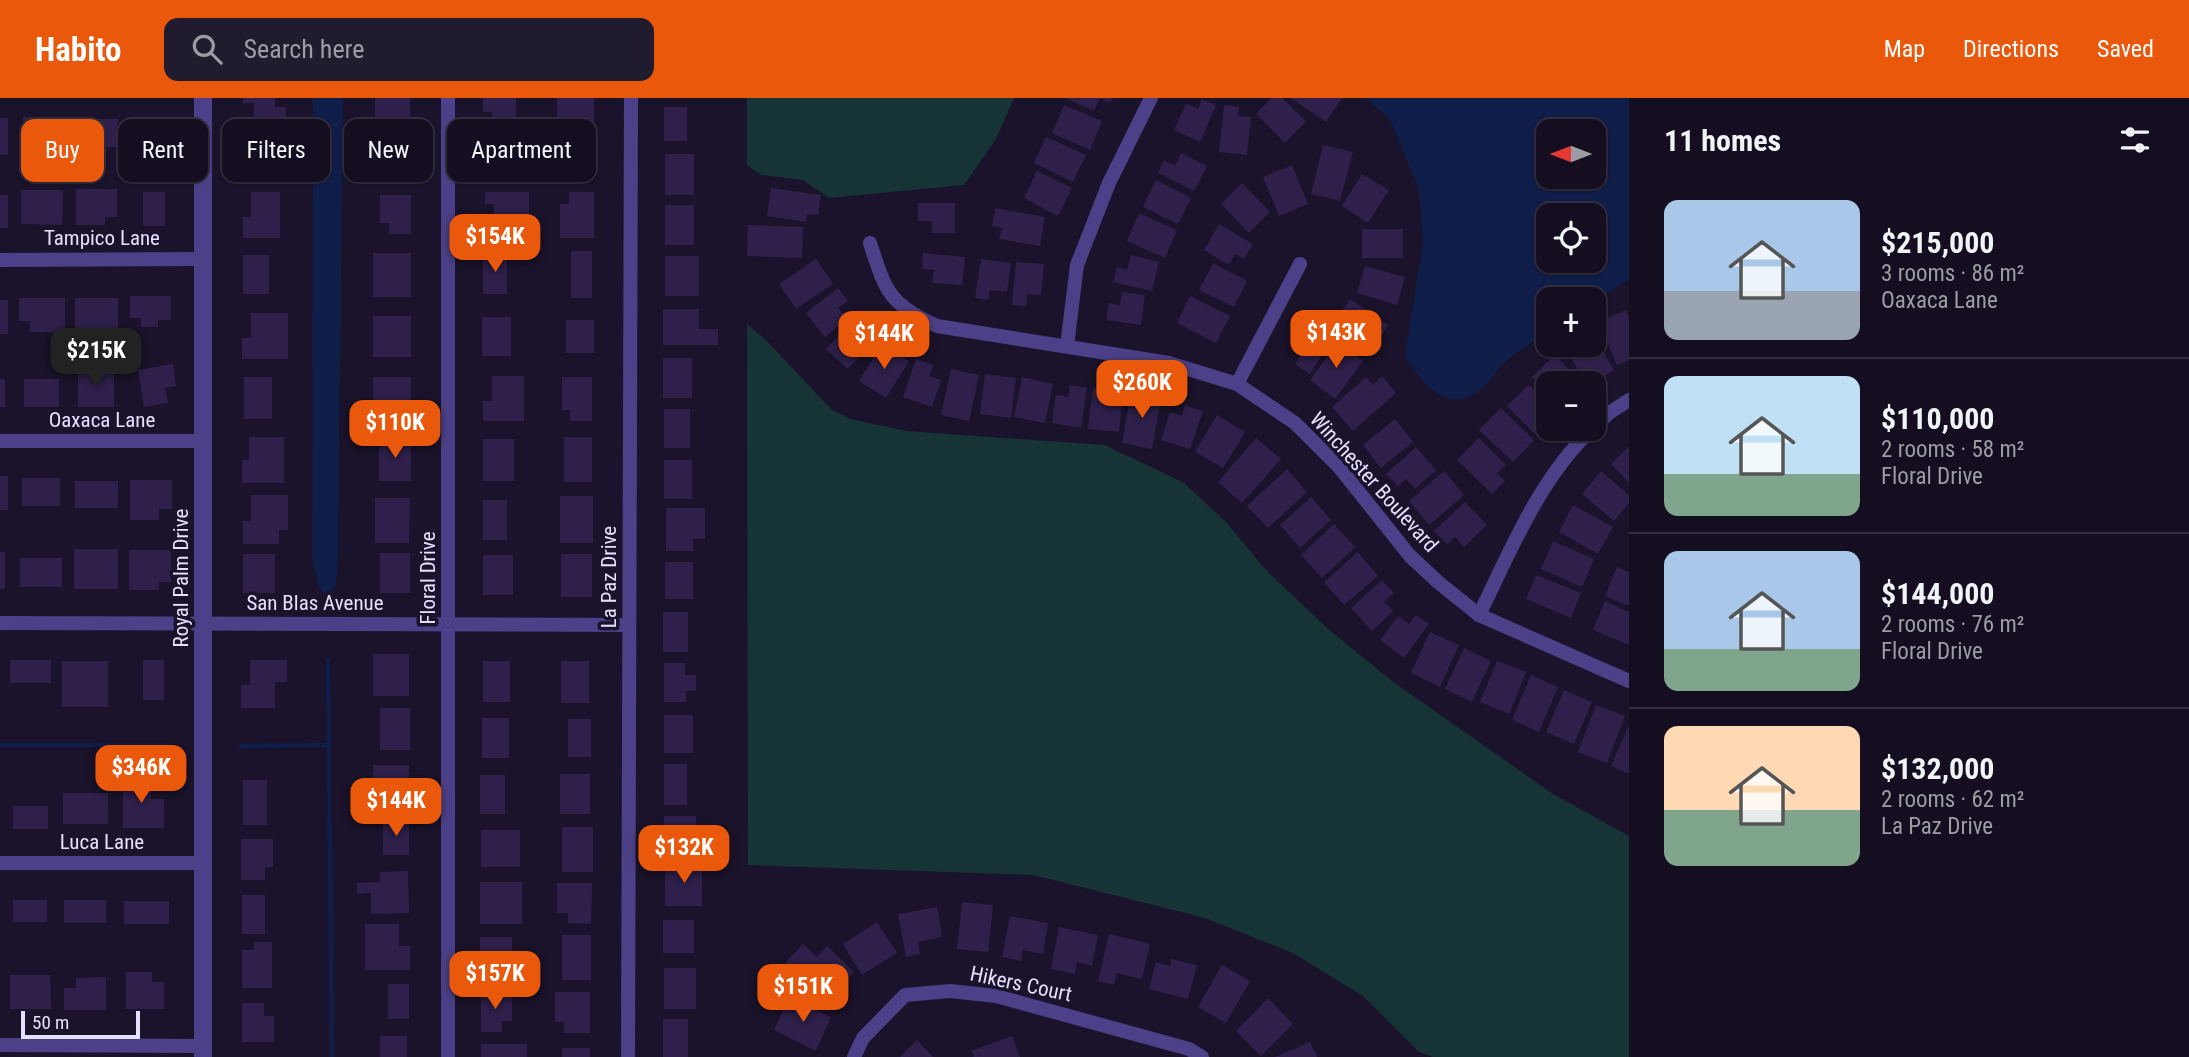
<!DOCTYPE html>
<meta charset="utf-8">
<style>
:root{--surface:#140e20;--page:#211c2d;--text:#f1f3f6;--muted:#9d9ca5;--line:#332e3e;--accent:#ea580c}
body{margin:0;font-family:"Roboto Condensed",sans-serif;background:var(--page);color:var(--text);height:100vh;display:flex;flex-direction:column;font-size:26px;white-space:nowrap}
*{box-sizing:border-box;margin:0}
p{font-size:23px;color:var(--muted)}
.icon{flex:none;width:38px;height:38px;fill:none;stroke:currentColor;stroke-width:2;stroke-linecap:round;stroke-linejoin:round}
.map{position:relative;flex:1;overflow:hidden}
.details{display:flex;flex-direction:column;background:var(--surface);width:560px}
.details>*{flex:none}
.guide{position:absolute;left:21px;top:21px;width:665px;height:63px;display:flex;gap:14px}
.needle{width:46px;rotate:270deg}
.controls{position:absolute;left:1536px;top:21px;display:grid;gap:14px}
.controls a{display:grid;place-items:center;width:70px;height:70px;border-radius:14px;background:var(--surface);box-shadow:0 2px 5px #0004,0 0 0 2px var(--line);font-size:35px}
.scale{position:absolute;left:21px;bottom:18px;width:119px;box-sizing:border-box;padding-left:7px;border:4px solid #e6dffd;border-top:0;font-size:19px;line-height:24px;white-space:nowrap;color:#e6dffd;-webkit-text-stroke:5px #1a132b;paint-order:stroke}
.price{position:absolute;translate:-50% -60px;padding:0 16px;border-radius:14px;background:var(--accent);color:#fff;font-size:23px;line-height:46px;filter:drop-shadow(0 2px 4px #0008)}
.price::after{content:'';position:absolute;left:50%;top:42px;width:21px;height:16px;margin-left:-10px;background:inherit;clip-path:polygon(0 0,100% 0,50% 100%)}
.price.active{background:#222;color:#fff}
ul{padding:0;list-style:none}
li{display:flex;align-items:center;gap:21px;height:175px;padding:0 35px}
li+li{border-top:2px solid var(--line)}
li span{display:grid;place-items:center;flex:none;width:196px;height:140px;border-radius:14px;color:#555}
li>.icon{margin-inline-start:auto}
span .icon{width:84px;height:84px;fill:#fffc;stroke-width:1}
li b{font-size:30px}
h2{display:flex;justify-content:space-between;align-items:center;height:84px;padding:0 35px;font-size:30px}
.tag{padding:0 24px;border-radius:14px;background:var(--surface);box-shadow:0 2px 5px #0004,0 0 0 2px var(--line);font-size:24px;line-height:63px}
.tag.active{background:var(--accent);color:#fff}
header{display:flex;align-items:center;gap:42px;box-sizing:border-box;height:98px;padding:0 35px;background:var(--accent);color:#fff}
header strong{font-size:33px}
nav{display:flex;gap:38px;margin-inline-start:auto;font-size:24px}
.search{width:490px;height:63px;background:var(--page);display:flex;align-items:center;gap:18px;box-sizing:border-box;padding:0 24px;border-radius:14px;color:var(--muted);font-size:26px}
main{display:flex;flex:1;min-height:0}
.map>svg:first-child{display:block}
</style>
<header>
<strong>Habito</strong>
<div class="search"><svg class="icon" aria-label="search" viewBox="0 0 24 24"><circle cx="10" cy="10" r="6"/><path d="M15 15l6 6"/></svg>Search here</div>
<nav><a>Map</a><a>Directions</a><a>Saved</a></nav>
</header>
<main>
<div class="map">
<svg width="1629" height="959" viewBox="0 0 1629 959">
<rect width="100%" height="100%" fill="#1a132b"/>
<!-- green -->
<g fill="#163335">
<polygon points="747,0 1014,0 996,41 964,87 829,100 803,82 761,77 747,67"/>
<polygon points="747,226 765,241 831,311 851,321 906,333 1105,347 1184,385 1225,423 1266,472 1327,530 1392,583 1553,696 1629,738 1629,959 1433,959 1419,954 1363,898 1293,855 1205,820 1033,777 748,767"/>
</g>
<!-- water -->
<g fill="#0f1d49" fill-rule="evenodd">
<polygon points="313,0 343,0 338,458 336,488 331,495 325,497 319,490 312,461"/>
<path d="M1366 0H1629V182L1594 203V201H1549V234C1534 244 1517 253 1504 265 1495 274 1488 287 1478 294 1445 316 1421 284 1405 258L1423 144 1419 92 1390 22ZM1549 33H1594V79H1549ZM1549 117H1594V163H1549Z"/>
</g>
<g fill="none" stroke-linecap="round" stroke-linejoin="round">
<!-- stream -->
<g stroke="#0f1d49" stroke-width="4.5">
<polyline points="328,562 332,959"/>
<polyline points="0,647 168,647"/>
<polyline points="241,648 329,647"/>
</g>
</g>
<!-- building -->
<g fill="#2e204b">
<polygon points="243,0 275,0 275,9 286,9 286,29 254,29 254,5 243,5"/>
<rect x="375" y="0" width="35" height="27"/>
<polygon points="483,0 516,0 516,26 492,26 492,14 483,14"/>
<rect x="557" y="0" width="37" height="29"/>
<polygon points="1065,0 1113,0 1110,5 1100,0 1094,13"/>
<polygon points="1271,0 1282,0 1306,23 1285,45 1256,16"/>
<polygon points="1291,0 1342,0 1326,24"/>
<polygon points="1202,1 1216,7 1200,44 1174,32 1186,6 1198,11"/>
<polygon points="1064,7 1102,23 1090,52 1052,35"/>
<polygon points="1224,7 1239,9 1238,18 1251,19 1247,57 1219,54"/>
<rect x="664" y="9" width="23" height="34"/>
<rect x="23" y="19" width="39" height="28"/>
<rect x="134" y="19" width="30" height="38"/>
<rect x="0" y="20" width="8" height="37"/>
<rect x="76" y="21" width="42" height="28"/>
<rect x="483" y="39" width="38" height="42"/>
<polygon points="1046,39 1086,57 1073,84 1034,65"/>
<polygon points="380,40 410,40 410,81 373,81 373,53 380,53"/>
<polygon points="243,42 274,42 274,69 267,69 267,80 243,80"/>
<rect x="560" y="44" width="33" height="38"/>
<polygon points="1323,47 1353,54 1340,103 1311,96"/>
<polygon points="1181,55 1207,68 1194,93 1158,75 1164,62 1175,68"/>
<rect x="665" y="56" width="29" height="41"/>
<polygon points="1292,67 1308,106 1279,118 1263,79"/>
<polygon points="1037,73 1072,90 1058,118 1024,100"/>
<polygon points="1362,76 1389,92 1368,125 1342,108"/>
<polygon points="1156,82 1191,100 1178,126 1143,109"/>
<polygon points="1242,85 1270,114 1249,135 1221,106"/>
<polygon points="771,90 821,97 818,117 807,116 806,124 767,118"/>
<polygon points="76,91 117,91 117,119 105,119 105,127 76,127"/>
<polygon points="21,92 63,92 62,127 21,126"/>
<rect x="143" y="94" width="22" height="34"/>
<polygon points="251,94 280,94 280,140 243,140 243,119 251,119"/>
<polygon points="485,94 529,94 529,129 518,129 518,140 483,140 483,119 494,119 494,106 485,106"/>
<polygon points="569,94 594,94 594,140 560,140 560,106 569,106"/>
<rect x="0" y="97" width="8" height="33"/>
<polygon points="380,97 411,97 411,136 389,136 389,125 380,125"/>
<polygon points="918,105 955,105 955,135 932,135 932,123 918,123"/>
<rect x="665" y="107" width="29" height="40"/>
<polygon points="995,110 1045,119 1040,148 999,141 1002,130 992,128"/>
<polygon points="1139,115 1177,132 1165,160 1127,143"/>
<polygon points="1219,126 1253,146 1244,161 1235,156 1229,167 1204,152"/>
<polygon points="748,127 803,129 802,160 747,158"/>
<rect x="1362" y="131" width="41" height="29"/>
<rect x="571" y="153" width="21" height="47"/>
<rect x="373" y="155" width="38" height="44"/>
<polygon points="923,155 965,159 962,187 932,185 934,172 922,171"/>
<rect x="243" y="157" width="26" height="39"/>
<rect x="483" y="157" width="24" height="39"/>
<polygon points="1131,157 1159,164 1152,193 1113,184 1117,169 1127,172"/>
<rect x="665" y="158" width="34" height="40"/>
<polygon points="816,161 833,186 796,211 779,186"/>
<polygon points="981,161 1011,165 1007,194 990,192 988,202 975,200"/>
<polygon points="1016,164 1044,166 1041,197 1027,196 1026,208 1012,207"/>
<polygon points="1213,165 1247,183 1234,209 1199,192"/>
<polygon points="1365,168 1405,179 1397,207 1357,195"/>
<polygon points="838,190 848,203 838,210 847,221 825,239 806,215"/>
<polygon points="1122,194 1145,197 1141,227 1106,222 1109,205 1120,207"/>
<polygon points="130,198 171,198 171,222 158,222 158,229 141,229 141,220 130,220"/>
<polygon points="1190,198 1230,218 1216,245 1177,225"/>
<polygon points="19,200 65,200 65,234 30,234 30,223 19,223"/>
<rect x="75" y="200" width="43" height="30"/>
<polygon points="1350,201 1388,227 1371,253 1333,227"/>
<rect x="0" y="202" width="8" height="34"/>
<polygon points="663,211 699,211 699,231 718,231 718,247 663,247"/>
<polygon points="1626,212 1629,219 1629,262 1617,267 1599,224"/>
<polygon points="251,215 288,215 288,261 242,261 242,240 251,240"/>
<rect x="373" y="218" width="38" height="41"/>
<rect x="482" y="219" width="29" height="39"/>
<polygon points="854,221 876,242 848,271 826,251"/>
<rect x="566" y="222" width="28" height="33"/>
<polygon points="1307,224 1332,240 1310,276 1295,266 1302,255 1292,248"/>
<polygon points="1594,239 1614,272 1593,285 1586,285 1563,247 1594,247"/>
<polygon points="1338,244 1363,263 1335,301 1310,282"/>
<polygon points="882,246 909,263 886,300 859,283"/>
<polygon points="1555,257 1581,285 1549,285 1549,297 1532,279"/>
<rect x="663" y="260" width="29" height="40"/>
<polygon points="916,261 933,267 929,278 941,282 932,309 903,299"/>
<polygon points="173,266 176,288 165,290 168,305 144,309 138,272"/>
<polygon points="951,271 979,277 969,323 941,317"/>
<rect x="78" y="272" width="36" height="37"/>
<polygon points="985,276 1016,280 1011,320 980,316"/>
<polygon points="492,278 524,278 524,323 483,323 483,303 492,303"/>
<polygon points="1382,278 1396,295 1353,333 1332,309 1366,279 1373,287"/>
<rect x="244" y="279" width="28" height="42"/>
<polygon points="373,279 411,279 411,321 385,321 385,308 373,308"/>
<polygon points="562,279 592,279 592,323 570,323 570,312 562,312"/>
<polygon points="1022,279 1053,286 1045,325 1014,319"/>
<rect x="0" y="281" width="5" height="28"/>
<rect x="24" y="281" width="35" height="28"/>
<polygon points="1070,287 1087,290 1081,330 1052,325 1056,297 1068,299"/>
<polygon points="1529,287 1549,307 1539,318 1548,327 1537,338 1507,308"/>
<polygon points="1093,290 1123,293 1119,334 1088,331"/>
<polygon points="1131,294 1161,300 1152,351 1122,345"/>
<polygon points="1185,307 1203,313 1190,351 1161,342 1170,314 1182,318"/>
<polygon points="1501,310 1534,342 1513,364 1479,332"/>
<rect x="664" y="311" width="26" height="39"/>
<polygon points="1217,317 1245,334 1223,370 1195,354"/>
<polygon points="1395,321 1413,344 1381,370 1363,347"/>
<polygon points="249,339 284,339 284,385 242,385 242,362 249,362"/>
<rect x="564" y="339" width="28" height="45"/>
<polygon points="1256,340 1281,361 1242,405 1218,384"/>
<polygon points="1479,340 1506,367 1497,375 1505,383 1492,396 1457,362"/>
<rect x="379" y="341" width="32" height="42"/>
<rect x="483" y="341" width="31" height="42"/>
<polygon points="1629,348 1629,385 1611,366"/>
<polygon points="1416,349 1436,372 1415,391 1406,381 1398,388 1386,376"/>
<rect x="664" y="362" width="28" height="39"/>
<polygon points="1287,371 1307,394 1268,430 1247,408"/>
<polygon points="1444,373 1464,397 1429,427 1409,403"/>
<polygon points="1601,373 1629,397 1629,405 1614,423 1582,396"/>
<rect x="0" y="378" width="8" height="34"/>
<rect x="22" y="380" width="38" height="28"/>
<polygon points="130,382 172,382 172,411 159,411 159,422 130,422"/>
<rect x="75" y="383" width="43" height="27"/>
<polygon points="251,397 288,397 288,432 279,432 279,446 243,446 243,423 251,423"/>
<rect x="560" y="398" width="33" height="47"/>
<polygon points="1311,399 1331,422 1300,450 1280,427"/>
<polygon points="375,400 410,400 409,445 375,445"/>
<rect x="483" y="402" width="24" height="40"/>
<polygon points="1465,404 1487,427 1464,449 1455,439 1447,446 1434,433"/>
<polygon points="1573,407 1613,429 1598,456 1559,434"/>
<polygon points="666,410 705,410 705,441 693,441 693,453 666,453"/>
<polygon points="1334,426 1355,449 1322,480 1301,457"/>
<polygon points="1553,443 1594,461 1582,489 1541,471"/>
<rect x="74" y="451" width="44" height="40"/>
<polygon points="129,452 171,452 171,484 159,484 159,492 129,492"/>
<rect x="0" y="454" width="5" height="37"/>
<polygon points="1358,454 1378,478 1344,507 1324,484"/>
<rect x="380" y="455" width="30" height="40"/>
<rect x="243" y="456" width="32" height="39"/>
<rect x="561" y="456" width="31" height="43"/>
<rect x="483" y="457" width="30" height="40"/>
<rect x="20" y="460" width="42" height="29"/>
<rect x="665" y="464" width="28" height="37"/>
<polygon points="1617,469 1629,474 1629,508 1605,498"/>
<polygon points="1536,477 1581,495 1571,520 1526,501"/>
<polygon points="1382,482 1394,495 1384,503 1393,513 1372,533 1351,510"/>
<polygon points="1605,503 1629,514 1629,547 1593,532"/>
<rect x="663" y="514" width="25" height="40"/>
<polygon points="1416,517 1429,526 1404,560 1380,542 1398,518 1409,526"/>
<polygon points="1430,534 1459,547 1440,589 1411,575"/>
<polygon points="1464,550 1491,563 1472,604 1445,591"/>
<rect x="373" y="556" width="36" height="42"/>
<rect x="10" y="562" width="41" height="23"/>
<rect x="143" y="562" width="21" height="40"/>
<polygon points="250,562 287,562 287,584 275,584 275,610 241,610 241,587 250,587"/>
<rect x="62" y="563" width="46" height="46"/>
<rect x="483" y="563" width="27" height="41"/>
<rect x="561" y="563" width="28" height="42"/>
<polygon points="1497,563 1526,574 1509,616 1480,604"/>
<polygon points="664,565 685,565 685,577 696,577 696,593 686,593 686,604 664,604"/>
<polygon points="1531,577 1558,589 1539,634 1512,622"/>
<polygon points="1564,592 1592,604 1574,646 1546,634"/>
<polygon points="1596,607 1625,618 1607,665 1578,654"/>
<rect x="380" y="610" width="30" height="42"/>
<rect x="664" y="617" width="29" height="38"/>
<rect x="482" y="620" width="27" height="40"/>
<rect x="568" y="621" width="23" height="38"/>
<polygon points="1629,627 1629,676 1611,668"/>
<rect x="664" y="666" width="23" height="41"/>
<rect x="373" y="667" width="36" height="37"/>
<rect x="560" y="676" width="30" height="40"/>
<rect x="480" y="677" width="25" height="39"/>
<polygon points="123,680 151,680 151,701 164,701 164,730 123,730"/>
<rect x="243" y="682" width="24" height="45"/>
<rect x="63" y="695" width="45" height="31"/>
<rect x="13" y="708" width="35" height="23"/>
<rect x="664" y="718" width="32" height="39"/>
<rect x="383" y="722" width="26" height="35"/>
<rect x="562" y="729" width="31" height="45"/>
<rect x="481" y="732" width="39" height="37"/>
<polygon points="241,741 273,741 273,769 265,769 265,782 241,782"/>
<rect x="665" y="766" width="37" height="42"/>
<polygon points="408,773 409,815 371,816 371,795 357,796 357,785 380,784 380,774"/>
<rect x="480" y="784" width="42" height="42"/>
<polygon points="557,785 592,785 591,826 568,825 568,815 557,815"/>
<rect x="242" y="797" width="23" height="39"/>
<rect x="13" y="802" width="34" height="22"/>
<rect x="64" y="802" width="42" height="23"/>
<rect x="124" y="803" width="45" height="23"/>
<polygon points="962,804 993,807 988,854 957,851"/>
<polygon points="937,809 942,839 918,844 920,856 906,859 898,816"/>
<polygon points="1010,818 1048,825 1043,856 1023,852 1021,863 1002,859"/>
<rect x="663" y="822" width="31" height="33"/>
<polygon points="877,824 897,855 862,877 843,846"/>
<polygon points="365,826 399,826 399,848 410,848 410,872 365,872"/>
<polygon points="1059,829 1098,837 1092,868 1077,864 1075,876 1051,871"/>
<polygon points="1109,836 1150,846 1142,881 1117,875 1114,887 1098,883"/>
<rect x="562" y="837" width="29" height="45"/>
<rect x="480" y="839" width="32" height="41"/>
<polygon points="254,844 272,844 272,890 242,890 242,852 254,852"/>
<polygon points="803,846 817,859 827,848 854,874 837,892 846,901 835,913 785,865"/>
<polygon points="1171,861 1197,867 1188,901 1149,891 1156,864 1170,868"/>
<polygon points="1222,867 1250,883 1226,925 1198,909"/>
<rect x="664" y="870" width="32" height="41"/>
<polygon points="126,874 152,874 152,884 164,884 164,911 126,911"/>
<polygon points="10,877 50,877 51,911 10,911"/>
<polygon points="106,879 106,912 64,912 64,890 76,890 76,880"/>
<rect x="388" y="886" width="21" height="35"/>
<polygon points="481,894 512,894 512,923 502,923 502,934 481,934"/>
<polygon points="555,894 590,894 590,935 564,935 564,924 555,924"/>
<polygon points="789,899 831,919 816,953 774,932"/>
<polygon points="1268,900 1293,926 1261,958 1236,933"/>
<polygon points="242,905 264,905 264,918 274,918 274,944 242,944"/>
<rect x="663" y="921" width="25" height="38"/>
<rect x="380" y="938" width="27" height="21"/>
<polygon points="1012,938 1020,959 974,959 971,953"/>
<polygon points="917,942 933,959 900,959"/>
<polygon points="1310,944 1317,959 1275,959"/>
<rect x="481" y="946" width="46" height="13"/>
<rect x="562" y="950" width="28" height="9"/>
</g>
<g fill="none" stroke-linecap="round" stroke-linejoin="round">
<!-- minor -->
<g stroke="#4c4188" stroke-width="14">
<polyline points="448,0 448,959"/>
<path d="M870 145C886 194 888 205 937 228L1169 265 1237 286 1295 325 1339 369 1410 458 1438 484 1479 517 1629 583"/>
<polyline points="0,162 204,161"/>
<polyline points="1067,248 1077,167 1109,85 1151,0"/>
<polyline points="1237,286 1300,166"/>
<polyline points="1594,329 1609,315 1629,302"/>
<polyline points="0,343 204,343"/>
<path d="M1479 517C1511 452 1539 381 1592 331"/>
<polyline points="0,525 629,527"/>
<polyline points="0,765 204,765"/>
<polyline points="0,947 202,948"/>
<polyline points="628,959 631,0"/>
<polyline points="854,959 863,940 905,897 950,893 996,898 1189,951 1202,959"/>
</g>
<!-- tertiary -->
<polyline stroke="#4c4188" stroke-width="18" points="203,959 203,0"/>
</g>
<g text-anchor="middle" stroke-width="7" stroke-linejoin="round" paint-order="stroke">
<!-- street labels -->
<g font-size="21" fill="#e6dffd" stroke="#1a132b">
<text x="102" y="147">Tampico Lane</text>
<text x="102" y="329">Oaxaca Lane</text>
<text transform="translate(1374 384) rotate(48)" y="7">Winchester Boulevard</text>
<text transform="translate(609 479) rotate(-90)" y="7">La Paz Drive</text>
<text transform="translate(181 480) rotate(-90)" y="7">Royal Palm Drive</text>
<text transform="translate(428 480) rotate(-90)" y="7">Floral Drive</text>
<text x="315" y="512">San Blas Avenue</text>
<text x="102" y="751">Luca Lane</text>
<text transform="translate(1021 886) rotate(12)" y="7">Hikers Court</text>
</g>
</g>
</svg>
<div class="controls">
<a><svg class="needle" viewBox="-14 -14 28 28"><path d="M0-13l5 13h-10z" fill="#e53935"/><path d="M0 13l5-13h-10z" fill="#9d9ca5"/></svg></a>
<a><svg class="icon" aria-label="locate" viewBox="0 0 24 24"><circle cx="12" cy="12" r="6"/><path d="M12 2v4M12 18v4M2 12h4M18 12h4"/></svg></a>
<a>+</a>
<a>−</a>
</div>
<div class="scale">50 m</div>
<b class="price" style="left:495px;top:176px">$154K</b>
<b class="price" style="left:1336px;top:272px">$143K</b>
<b class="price" style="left:884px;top:273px">$144K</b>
<b class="price active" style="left:96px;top:290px">$215K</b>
<b class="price" style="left:1142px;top:322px">$260K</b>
<b class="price" style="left:395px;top:362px">$110K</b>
<b class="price" style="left:141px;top:707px">$346K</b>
<b class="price" style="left:396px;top:740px">$144K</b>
<b class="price" style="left:684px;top:787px">$132K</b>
<b class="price" style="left:495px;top:913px">$157K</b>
<b class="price" style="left:803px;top:926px">$151K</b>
<div class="guide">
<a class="tag active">Buy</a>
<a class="tag">Rent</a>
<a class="tag">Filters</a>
<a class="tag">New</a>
<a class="tag">Apartment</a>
</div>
</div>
<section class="details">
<h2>11 homes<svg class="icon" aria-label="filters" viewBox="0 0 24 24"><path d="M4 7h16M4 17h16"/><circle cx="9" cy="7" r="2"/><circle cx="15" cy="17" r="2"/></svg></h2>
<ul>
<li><span style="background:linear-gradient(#a9c7e8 65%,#9aa5b1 0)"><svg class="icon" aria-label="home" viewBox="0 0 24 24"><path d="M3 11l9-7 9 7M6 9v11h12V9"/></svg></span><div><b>$215,000</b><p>3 rooms · 86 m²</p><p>Oaxaca Lane</p></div></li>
<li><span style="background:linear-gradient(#bfe0f5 70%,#7fa58c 0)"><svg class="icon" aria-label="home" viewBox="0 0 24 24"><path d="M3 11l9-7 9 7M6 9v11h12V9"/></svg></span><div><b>$110,000</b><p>2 rooms · 58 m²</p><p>Floral Drive</p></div></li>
<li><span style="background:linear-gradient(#a9c7e8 70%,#7fa58c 0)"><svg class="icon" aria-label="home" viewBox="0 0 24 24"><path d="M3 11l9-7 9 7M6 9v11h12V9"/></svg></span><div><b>$144,000</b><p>2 rooms · 76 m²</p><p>Floral Drive</p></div></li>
<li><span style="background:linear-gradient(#ffd9b3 60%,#7fa58c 0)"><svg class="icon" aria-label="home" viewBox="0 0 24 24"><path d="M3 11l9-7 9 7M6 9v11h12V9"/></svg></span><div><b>$132,000</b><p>2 rooms · 62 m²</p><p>La Paz Drive</p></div></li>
</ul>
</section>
</main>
